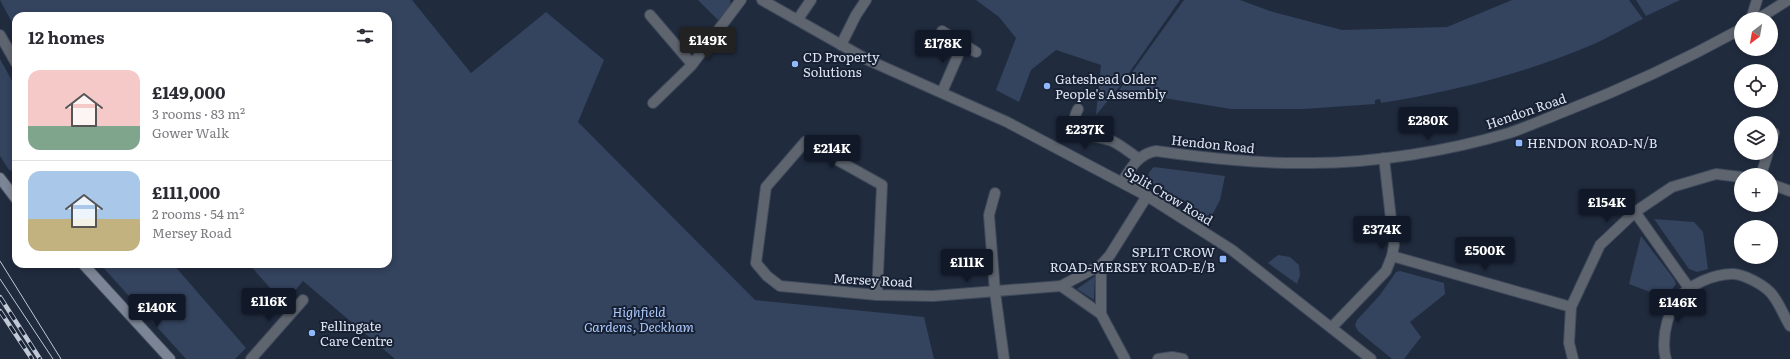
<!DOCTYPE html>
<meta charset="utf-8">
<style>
:root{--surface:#fff;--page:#f7f7f7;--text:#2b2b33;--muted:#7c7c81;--line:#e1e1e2;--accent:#111827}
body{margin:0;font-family:Literata,serif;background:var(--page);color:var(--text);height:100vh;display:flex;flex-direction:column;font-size:15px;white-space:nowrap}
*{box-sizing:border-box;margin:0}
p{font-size:13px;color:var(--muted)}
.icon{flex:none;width:22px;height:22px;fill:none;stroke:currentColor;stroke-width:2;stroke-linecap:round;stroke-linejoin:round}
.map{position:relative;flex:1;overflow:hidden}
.details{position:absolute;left:12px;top:12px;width:380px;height:256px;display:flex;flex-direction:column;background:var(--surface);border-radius:12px;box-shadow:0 2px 6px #0003}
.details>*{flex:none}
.needle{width:26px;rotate:211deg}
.tools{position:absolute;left:1734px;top:12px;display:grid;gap:8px}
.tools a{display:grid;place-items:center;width:44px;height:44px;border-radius:50%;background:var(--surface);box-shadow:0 2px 6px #0003;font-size:20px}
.price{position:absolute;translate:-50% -34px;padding:0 9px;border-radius:4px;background:var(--accent);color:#fff;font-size:13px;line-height:26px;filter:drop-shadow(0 1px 2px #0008)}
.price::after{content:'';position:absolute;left:50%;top:24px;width:12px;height:9px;margin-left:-6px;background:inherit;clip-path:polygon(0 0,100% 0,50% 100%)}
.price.active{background:#222;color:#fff}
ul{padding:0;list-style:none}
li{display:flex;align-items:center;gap:12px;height:100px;padding:0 16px}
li+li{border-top:1px solid var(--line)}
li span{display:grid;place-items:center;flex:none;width:112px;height:80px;border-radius:12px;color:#555}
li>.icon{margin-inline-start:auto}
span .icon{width:48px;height:48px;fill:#fffc;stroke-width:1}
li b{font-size:17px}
h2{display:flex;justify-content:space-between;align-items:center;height:48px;padding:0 16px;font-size:17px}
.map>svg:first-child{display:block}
</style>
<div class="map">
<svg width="1790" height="359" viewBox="0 0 1790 359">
<rect width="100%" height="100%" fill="#202b3e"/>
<!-- green -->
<g fill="#34435e">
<polygon points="0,0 412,0 471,73 546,12 604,60 578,122 755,300 924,317 934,359 395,359 303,281 284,304 249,264 388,264 388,16 16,16 16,30"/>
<polygon points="698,0 730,0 731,6 718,20"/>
<polygon points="976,0 1180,0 1120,86 1096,115 1101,65 1056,50 1031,70 1019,102 996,90 1016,38 999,17"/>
<path d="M1184 0H1240L1273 12 1342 30 1447 27 1512 0H1629L1643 19C1626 27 1610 37 1594 44 1527 73 1452 92 1381 103L1380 99 1375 100V104L1304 109H1231L1121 91 1120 89Z"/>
<polygon points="1636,0 1680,0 1646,16"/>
<polygon points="0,59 16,88 16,172 9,170 0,156"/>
<path d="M1154 167 1225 176 1220 200 1209 221 1150 183C1147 176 1148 172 1154 167Z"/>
<polygon points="1654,219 1694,222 1703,232 1708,269 1697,272 1689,269"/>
<polygon points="1641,236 1674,279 1676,284 1666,298 1629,284"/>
<polygon points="1278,255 1290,257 1299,265 1300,275 1297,284 1268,263"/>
<polygon points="100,264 173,264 246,348 235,359 186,359"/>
<polygon points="1400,271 1444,283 1445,294 1410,322 1421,337 1404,359 1392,359 1358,331 1355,325 1357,320 1380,295 1396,272"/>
<polygon points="1095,276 1094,300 1077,289"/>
</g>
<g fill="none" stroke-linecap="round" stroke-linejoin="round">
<!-- minor casing -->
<g stroke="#3e495b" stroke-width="12">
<g id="minor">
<polyline points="650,15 692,64"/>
<polyline points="798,19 811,0"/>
<polyline points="1751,19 1757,0"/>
<polyline points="942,31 976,52"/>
<polyline points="841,45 856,15 866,0"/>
<polyline points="942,92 963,44"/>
<polyline points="653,103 691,66 741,0"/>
<path d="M1078 109C1064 136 1094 135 1112 141 1121 145 1130 153 1138 158"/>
<polyline points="1771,142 1774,133"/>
<polyline points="1761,175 1768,153"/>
<polyline points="1771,184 1790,191"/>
<polyline points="995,193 989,215 995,292 1004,359"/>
<polyline points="1635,212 1689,288"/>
<polyline points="1392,256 1571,307"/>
<polyline points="1101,265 1101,314"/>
<polyline points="1061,286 1101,314 1125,359"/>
<polyline points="877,295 882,185 805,142 766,187 756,263 767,276 780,286 877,295 933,296 1061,286 1101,265 1110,255 1147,196"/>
<polyline points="1332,327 1386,271 1392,256 1394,245 1384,158"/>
<polyline points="251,359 303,300"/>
<polyline points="1158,359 1172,357 1183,359"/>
<polyline points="1573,359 1569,343 1571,307 1600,245 1635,212 1672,187 1716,174 1741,177"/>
<path d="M1666 359C1663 350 1664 341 1665 332 1667 321 1670 309 1677 300 1688 285 1715 273 1734 274 1745 275 1762 284 1770 292 1778 300 1784 316 1790 326"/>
</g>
</g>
<!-- tertiary casing -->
<g stroke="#3e495b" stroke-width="12">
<g id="tertiary">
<polyline points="762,0 868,60 1007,122 1147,196 1232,250 1371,359"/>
<polyline points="1758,19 1788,0"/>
<polyline points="0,35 16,63"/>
<path d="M1122 182C1131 168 1138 154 1156 151 1208 158 1260 164 1312 163 1375 163 1448 151 1509 133 1527 127 1545 119 1563 112 1625 88 1683 61 1741 29"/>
</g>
</g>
<!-- secondary casing -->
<g stroke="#3e495b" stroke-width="12">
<g id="secondary">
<polyline points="0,178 16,199"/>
<polyline points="83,264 170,359"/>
</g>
</g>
<!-- minor -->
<use href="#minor" stroke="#5f656f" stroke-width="10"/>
<!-- tertiary -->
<use href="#tertiary" stroke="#5f656f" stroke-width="10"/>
<!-- secondary -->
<use href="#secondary" stroke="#7c8595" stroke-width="10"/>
<!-- tram -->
<g stroke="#c1c9d6" stroke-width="1">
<polyline points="0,261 61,359"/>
<polyline points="0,279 53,359"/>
</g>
<!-- rail casing -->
<g stroke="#c1c9d6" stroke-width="4.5">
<g id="rail">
<polyline points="0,297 40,359"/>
<polyline points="0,311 32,359"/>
</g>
</g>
<!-- rail -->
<use href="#rail" stroke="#172133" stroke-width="3" stroke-dasharray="9" stroke-linecap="butt"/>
</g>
<!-- markers -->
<g fill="#91b8fd" stroke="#172133" stroke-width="1.5">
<circle cx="795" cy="64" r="4"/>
<circle cx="1047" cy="86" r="4"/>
<rect x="1515" y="139" width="8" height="8" rx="2"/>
<rect x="1219" y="255" width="8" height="8" rx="2"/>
<circle cx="312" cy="333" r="4"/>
</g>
<g text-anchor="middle" stroke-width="4" stroke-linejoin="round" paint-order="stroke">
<!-- poi labels -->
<g font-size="13" fill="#dde4f1" stroke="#172133" text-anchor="start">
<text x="803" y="62">CD Property<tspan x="803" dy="15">Solutions</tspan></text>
<text x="1055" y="84">Gateshead Older<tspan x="1055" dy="15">People's Assembly</tspan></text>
<text x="1527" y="148">HENDON ROAD-N/B</text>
<text x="1215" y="257" text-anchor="end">SPLIT CROW<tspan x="1215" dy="15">ROAD-MERSEY ROAD-E/B</tspan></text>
<text x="320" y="331">Fellingate<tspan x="320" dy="15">Care Centre</tspan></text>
</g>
<!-- street labels -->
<g font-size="13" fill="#dde4f1" stroke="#172133">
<text transform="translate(1526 111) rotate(-19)" y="5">Hendon Road</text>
<text transform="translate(1213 144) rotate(6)" y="5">Hendon Road</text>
<text transform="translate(1169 196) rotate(31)" y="5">Split Crow Road</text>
<text transform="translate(873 280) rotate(3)" y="5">Mersey Road</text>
</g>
<!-- park labels -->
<g font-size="13" font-style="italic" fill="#acc8fb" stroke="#172133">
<text x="639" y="317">Highfield<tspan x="639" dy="15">Gardens, Deckham</tspan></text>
</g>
</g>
</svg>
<div class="tools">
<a><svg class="needle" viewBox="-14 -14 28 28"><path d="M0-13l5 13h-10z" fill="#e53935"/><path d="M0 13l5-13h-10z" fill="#7c7c81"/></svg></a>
<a><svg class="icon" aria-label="locate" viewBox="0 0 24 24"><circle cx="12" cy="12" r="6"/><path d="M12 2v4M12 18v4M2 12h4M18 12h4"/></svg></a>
<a><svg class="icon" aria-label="layers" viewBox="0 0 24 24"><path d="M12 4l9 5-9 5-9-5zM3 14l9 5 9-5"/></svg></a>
<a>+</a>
<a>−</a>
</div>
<b class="price active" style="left:708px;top:61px">£149K</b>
<b class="price" style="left:943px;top:64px">£178K</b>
<b class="price" style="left:1428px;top:141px">£280K</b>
<b class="price" style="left:1085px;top:150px">£237K</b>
<b class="price" style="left:832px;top:169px">£214K</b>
<b class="price" style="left:1607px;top:223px">£154K</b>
<b class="price" style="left:1382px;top:250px">£374K</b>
<b class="price" style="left:1485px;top:271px">£500K</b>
<b class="price" style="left:967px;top:283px">£111K</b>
<b class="price" style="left:269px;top:322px">£116K</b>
<b class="price" style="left:1678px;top:323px">£146K</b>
<b class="price" style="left:157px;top:328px">£140K</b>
<section class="details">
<h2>12 homes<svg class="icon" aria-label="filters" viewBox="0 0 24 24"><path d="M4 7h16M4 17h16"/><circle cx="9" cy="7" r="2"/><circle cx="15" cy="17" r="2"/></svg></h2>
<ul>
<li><span style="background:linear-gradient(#f6c9c9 70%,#7fa58c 0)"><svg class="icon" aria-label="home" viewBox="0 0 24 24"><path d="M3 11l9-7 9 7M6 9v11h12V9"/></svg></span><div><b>£149,000</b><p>3 rooms · 83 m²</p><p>Gower Walk</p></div></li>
<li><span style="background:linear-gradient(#a9c7e8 60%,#c2b280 0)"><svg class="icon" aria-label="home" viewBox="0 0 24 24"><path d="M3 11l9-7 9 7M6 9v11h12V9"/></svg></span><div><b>£111,000</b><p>2 rooms · 54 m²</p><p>Mersey Road</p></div></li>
</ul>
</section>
</div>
